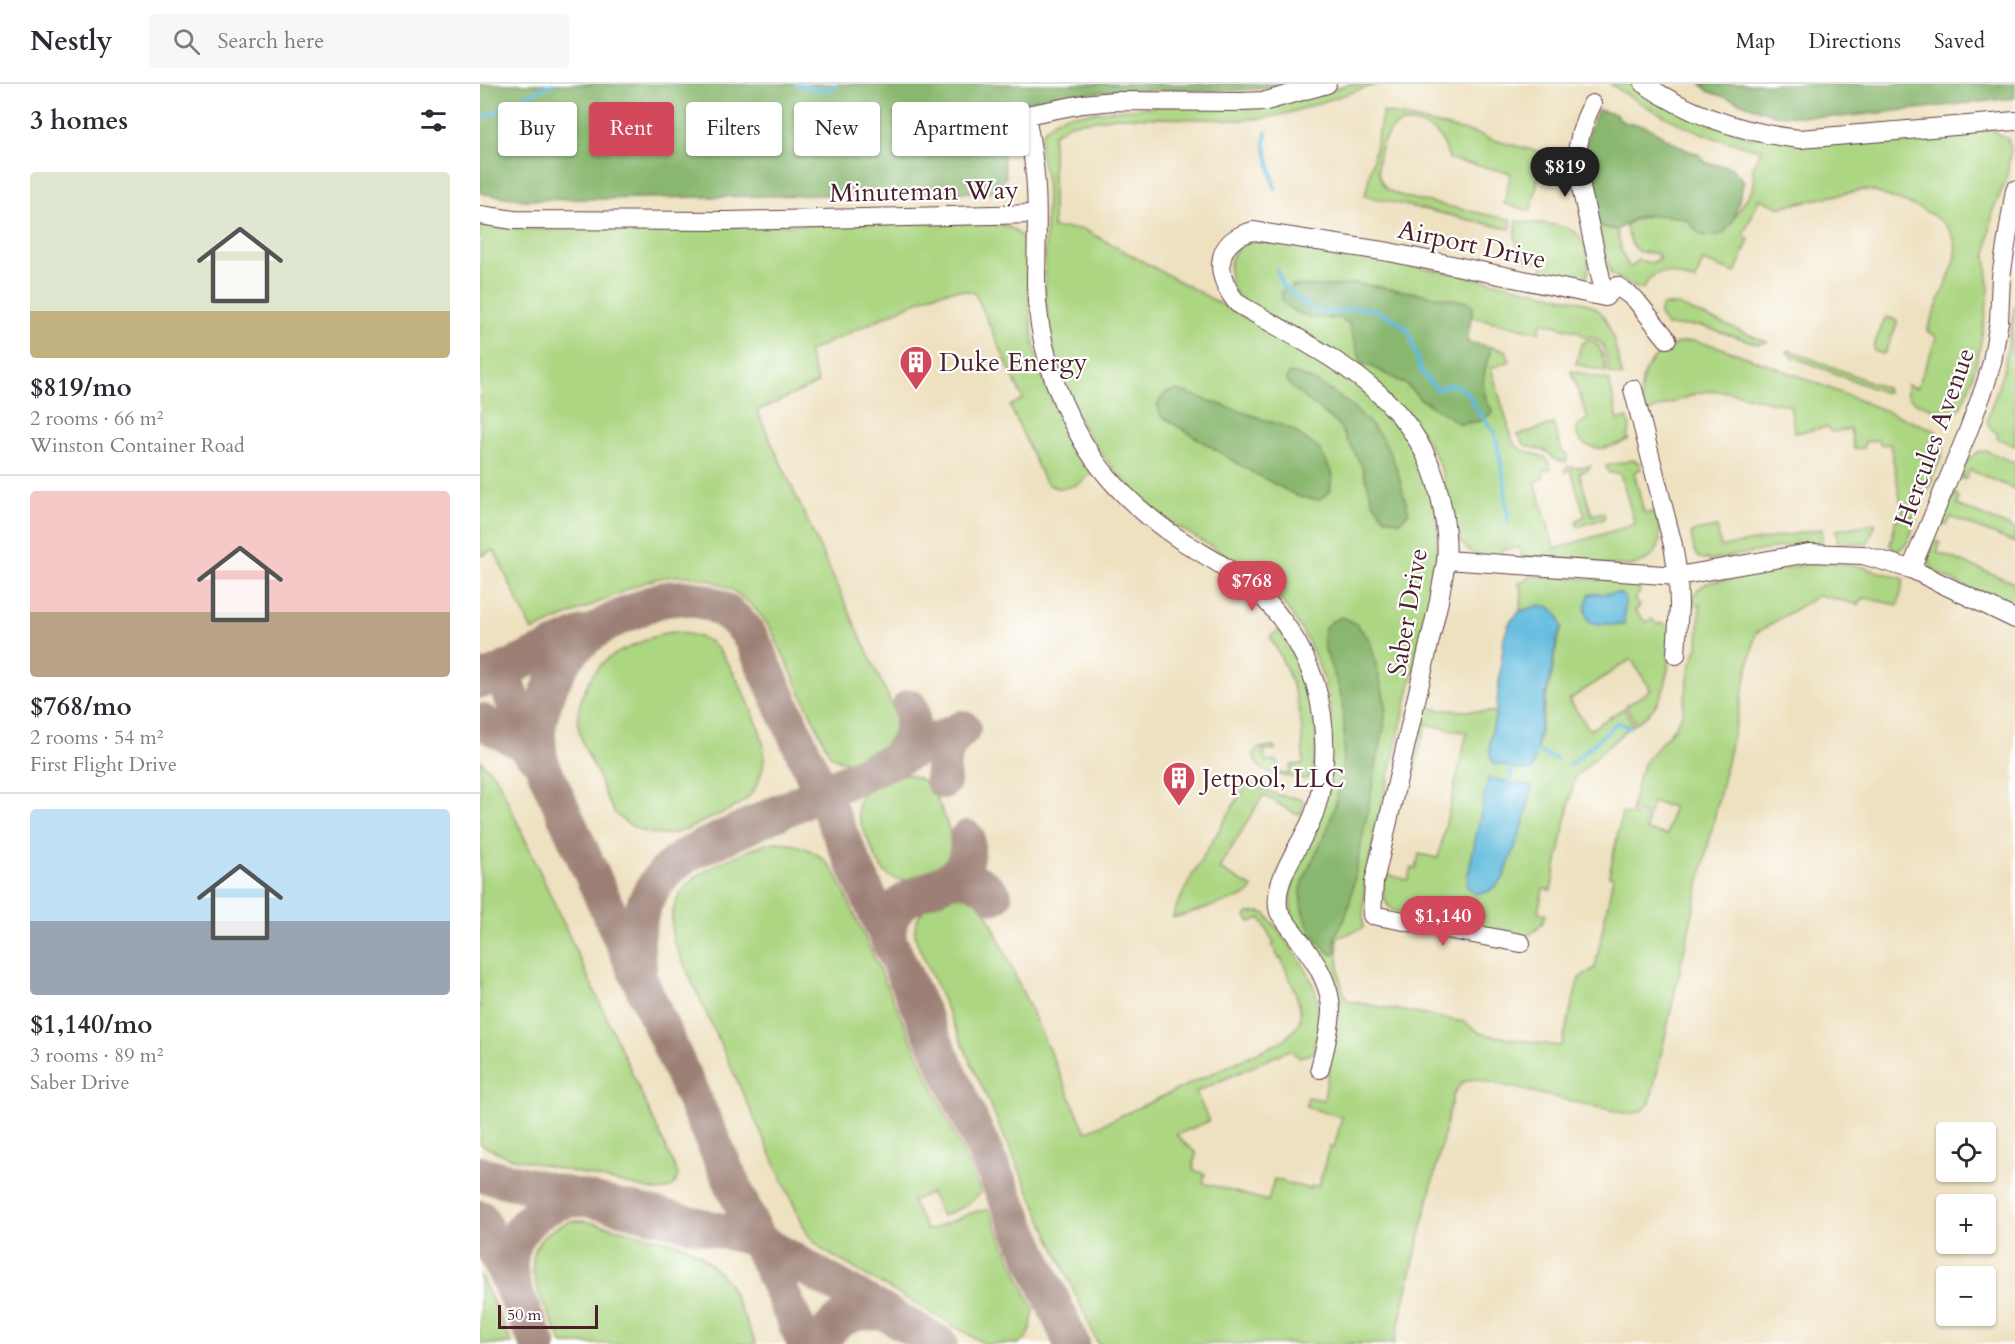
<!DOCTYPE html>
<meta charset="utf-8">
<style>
:root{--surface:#fff;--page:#f7f7f7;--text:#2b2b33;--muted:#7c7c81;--line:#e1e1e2;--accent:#d1495b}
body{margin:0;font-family:Cardo,serif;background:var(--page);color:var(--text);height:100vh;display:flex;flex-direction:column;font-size:22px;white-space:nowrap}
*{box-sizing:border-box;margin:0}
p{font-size:20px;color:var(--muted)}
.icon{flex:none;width:33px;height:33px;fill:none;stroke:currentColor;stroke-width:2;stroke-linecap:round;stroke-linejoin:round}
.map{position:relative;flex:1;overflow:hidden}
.details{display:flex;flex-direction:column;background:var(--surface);width:480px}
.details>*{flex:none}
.top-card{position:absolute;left:18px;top:18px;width:570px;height:54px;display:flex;gap:12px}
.buttons{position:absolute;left:1456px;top:1038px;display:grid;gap:12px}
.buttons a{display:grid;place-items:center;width:60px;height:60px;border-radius:6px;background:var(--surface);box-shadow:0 2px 4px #0004;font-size:30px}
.scale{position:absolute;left:18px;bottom:15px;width:100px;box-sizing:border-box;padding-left:6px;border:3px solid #4a1f2b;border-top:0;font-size:16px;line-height:21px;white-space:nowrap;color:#4a1f2b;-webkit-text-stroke:4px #fff;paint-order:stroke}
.price{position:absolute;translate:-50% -51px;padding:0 14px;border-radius:21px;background:var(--accent);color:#fff;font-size:20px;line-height:39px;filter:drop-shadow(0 2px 3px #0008)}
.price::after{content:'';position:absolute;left:50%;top:36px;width:18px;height:14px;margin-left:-9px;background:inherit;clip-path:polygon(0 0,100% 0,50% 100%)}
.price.selected{background:#222;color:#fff}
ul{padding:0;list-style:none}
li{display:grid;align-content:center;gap:12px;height:318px;padding:0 30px}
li+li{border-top:2px solid var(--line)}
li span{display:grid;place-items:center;height:186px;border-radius:6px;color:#555}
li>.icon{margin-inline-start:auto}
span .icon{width:108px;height:108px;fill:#fffc;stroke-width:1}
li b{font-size:26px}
h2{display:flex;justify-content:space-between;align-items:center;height:72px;padding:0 30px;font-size:26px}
.chip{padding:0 21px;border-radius:6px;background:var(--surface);box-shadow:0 2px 4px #0004;font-size:21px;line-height:54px}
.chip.selected{background:var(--accent);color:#fff}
header{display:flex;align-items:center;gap:36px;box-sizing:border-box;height:84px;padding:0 30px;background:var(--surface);border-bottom:2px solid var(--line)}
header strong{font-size:28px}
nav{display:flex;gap:33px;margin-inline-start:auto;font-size:21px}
.search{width:420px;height:54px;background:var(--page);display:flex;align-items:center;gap:15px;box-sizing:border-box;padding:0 21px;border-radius:6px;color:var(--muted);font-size:22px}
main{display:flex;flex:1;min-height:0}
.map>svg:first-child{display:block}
</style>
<header>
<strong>Nestly</strong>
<div class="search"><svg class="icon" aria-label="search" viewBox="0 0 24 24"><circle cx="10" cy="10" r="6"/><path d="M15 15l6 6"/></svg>Search here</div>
<nav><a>Map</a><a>Directions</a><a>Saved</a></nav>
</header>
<main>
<section class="details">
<h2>3 homes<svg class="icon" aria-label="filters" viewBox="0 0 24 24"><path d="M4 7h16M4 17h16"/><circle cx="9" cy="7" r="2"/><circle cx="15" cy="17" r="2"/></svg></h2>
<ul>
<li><span style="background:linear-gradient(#dfe7d0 75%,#c2b280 0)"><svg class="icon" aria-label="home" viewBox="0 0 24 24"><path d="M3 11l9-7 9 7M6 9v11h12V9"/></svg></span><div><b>$819/mo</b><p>2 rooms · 66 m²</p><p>Winston Container Road</p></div></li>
<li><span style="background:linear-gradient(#f6c9c9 65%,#b9a48a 0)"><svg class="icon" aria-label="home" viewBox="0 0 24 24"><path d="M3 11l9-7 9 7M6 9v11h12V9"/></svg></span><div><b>$768/mo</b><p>2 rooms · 54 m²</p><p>First Flight Drive</p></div></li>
<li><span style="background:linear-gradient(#bfe0f5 60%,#9aa5b1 0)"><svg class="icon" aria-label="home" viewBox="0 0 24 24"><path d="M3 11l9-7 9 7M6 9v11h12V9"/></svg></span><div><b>$1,140/mo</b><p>3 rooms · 89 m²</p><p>Saber Drive</p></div></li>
</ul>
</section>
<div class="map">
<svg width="1535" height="1260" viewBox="0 0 1535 1260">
<rect width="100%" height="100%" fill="#fff"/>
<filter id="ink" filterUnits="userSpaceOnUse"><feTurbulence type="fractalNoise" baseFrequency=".0167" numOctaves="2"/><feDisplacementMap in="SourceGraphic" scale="12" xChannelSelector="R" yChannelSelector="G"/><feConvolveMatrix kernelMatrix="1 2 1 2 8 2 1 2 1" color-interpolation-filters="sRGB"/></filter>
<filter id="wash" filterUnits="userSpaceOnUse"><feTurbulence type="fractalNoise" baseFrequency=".008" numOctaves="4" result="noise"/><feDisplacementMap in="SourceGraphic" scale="24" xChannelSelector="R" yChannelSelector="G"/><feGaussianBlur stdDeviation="1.35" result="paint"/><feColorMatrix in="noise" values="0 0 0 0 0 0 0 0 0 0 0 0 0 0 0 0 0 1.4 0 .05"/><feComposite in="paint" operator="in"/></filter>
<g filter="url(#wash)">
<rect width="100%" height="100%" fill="#eee1c0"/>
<!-- green -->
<g fill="#acd682" stroke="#7b7a56" stroke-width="1.5" fill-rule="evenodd">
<path d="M870 0H897L809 29 785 34 759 36 637 33 589 40 573 51V144L603 145 787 245 863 290 897 317 924 347 946 390 957 429 958 462 956 491 892 765 884 808 883 844 857 854C859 873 857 901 868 917L984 938 1002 950 1078 962 1082 960 1099 894 1115 884 1133 793 1129 792 1142 729 1168 734 1166 746 1187 751 1193 723 1172 718 1169 731 1151 727 1159 692 1166 676 1195 643 1202 630 1211 580 1218 563 1220 521 1211 520C1214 510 1217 505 1227 499L1339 478 1379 482 1424 495 1418 521 1385 514 1381 517 1379 521 1339 511 1276 549 1170 1019C1162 1028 1155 1031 1143 1029L996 995C982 996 979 1001 973 1012L914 1260H618L437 859C430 837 443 820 465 813 471 811 478 809 484 810 493 812 500 819 506 827L606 1048 802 957C810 951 818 944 820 935 823 919 807 890 801 874L799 875 792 861 794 860 781 834 770 838 766 832 769 829 780 828 786 830C819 875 854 907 833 967L831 970 819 973 809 966 716 1008 729 1037 696 1051 716 1069 713 1086 725 1090 723 1099 788 1117 794 1095 830 1105 831 1102H839L849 1063 854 1064 862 1033 829 1024 826 1021 828 1013 844 1016 856 937 813 835C804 806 819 789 826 763 835 733 838 701 844 671 846 658 852 642 851 629 849 615 846 601 841 588 825 543 797 504 757 478 736 464 713 453 692 439 651 412 601 351 585 305 581 294 579 283 576 273 573 262 569 252 568 241 562 197 566 153 567 109 567 73 541 48 588 31L853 5Z"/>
<path d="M1130 0H1150L1179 19 1272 54 1515 45V49L1528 55 1531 65 1526 97 1513 126 1506 173 1509 206 1500 263 1491 299 1481 323 1473 329H1463L1433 317 1427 311V301L1437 304 1457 253 1447 247 1475 177C1485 131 1425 120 1393 107L1382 106 1304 122 1301 124 1279 115 1263 152 1269 155 1255 189 1223 177 1215 197C1196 190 1173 180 1164 204L1160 206 1131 190 1118 142 1137 146C1139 158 1142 175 1150 183L1153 182 1157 176 1171 179 1180 175 1176 169 1159 168 1151 159 1145 141C1174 120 1215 138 1244 149L1274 103 1273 82 1281 66C1266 62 1250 59 1235 54 1197 41 1163 22 1130 0Z"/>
<path d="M903 28 999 50 1009 55 1064 69 1051 127 1024 120 1031 89 969 75C964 54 955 42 932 39 928 39 922 38 919 40 900 50 890 86 905 103 910 109 918 110 925 113L1032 136 1030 145 885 112Z"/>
<path d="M1037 137C1055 140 1081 138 1096 149 1106 157 1116 192 1101 198 1093 202 1069 196 1060 194L1064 180 1044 175 1039 172 1035 151Z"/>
<path d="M494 138C519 140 532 137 547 161 549 211 548 261 568 308 580 335 598 359 610 386L611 389C601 403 576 411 564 396L530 322 543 315 495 209C481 204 463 207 449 212L328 268 338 299 277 327 416 630C417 638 418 645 413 653 405 667 379 680 363 677 358 677 354 673 350 671L292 547C268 508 227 484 180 494 160 498 142 508 124 516 100 526 76 537 52 547L14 466 0 472V139L16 143 46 145Z"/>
<path d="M782 156 983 191 1095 216C1103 218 1110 220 1117 225 1132 236 1138 274 1142 292L1129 289 1124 263 1121 259 1112 252 1105 254 1099 248 1062 238 1059 248 992 233 993 222 989 218 875 199 865 202 842 203 811 201 848 235 861 234 869 240 882 280 893 283 927 301 939 314 980 340 1001 337 1008 320 1003 306V293L1011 263 1026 267 1030 277 1011 284 1033 358 1040 365 1066 374 1071 385 1064 387 1063 394 1055 398 1075 465 1155 440 1140 389H1129L1126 382 1153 376 1159 379 1161 385 1154 388 1164 429 1176 428C1184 457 1182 475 1150 482L1041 475V464L1023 465 1022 474C1010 473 996 473 987 465 966 446 970 410 961 385 956 370 947 357 939 344L762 216C758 211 752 205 751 200 745 175 756 157 782 156Z"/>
<path d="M1187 221H1198L1287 258 1279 260 1221 242H1187C1182 236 1176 230 1183 222Z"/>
<polygon points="1535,221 1531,264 1535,273 1535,362 1517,354 1518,350 1510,344 1507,336 1523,288"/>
<polygon points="1408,233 1417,237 1417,240 1405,269 1402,270 1394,267 1393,264 1405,234"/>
<path d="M1110 255C1123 261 1123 276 1126 288L1096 280 1101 260Z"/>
<path d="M1213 257 1236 262 1316 291 1456 347 1455 350 1463 361 1462 370 1436 435 1423 430 1410 360 1400 361 1398 356 1385 358 1383 364 1374 365 1370 345 1352 348 1347 343 1315 349 1310 321C1280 319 1249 301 1218 309L1165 329C1163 323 1161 316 1161 310 1160 280 1185 258 1213 257Z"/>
<polygon points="1309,266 1406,304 1407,308 1405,309 1311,272 1307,268"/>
<path d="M1091 287 1129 296 1138 336 1148 334 1150 345 1147 352 1149 355C1142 359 1129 364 1121 364 1107 364 1093 356 1098 341L1108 335Z"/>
<polygon points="1073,340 1082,367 1088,372 1086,378 1074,375 1068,368 1045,361 1038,351"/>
<path d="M1507 367 1535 379V405L1490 386 1486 395H1482C1483 380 1491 367 1507 367Z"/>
<polygon points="1087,382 1095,384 1111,382 1108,386 1099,389 1112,431 1123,428 1125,432 1123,435 1099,442 1096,441 1097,436 1105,432 1091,386 1084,388"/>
<polygon points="1475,409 1479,413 1477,421 1535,445 1535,459 1471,433 1467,441 1462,441 1462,438"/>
<path d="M1424 433 1435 438C1431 449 1428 466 1414 466L1410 461 1416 435Z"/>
<polygon points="1395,439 1389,457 1386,460 1358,458 1356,446"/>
<polygon points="1237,443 1241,463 1342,445 1342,458 1312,461 1231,476 1219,474 1214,466 1211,449 1216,447"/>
<path d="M1456 457 1460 459 1457 468 1535 499V528L1454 487C1446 478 1448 465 1456 457Z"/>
<path d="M1052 492 1158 497 1160 508 1154 516 1160 522 1155 527 1166 538 1172 535 1177 540 1184 539 1190 545C1189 581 1191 619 1156 639L1146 622 1171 606 1151 575 1089 616 1110 646 1144 624 1154 641 1152 642 1138 637 1088 681 1090 683 1138 639 1147 645 1095 693 1071 806 1063 805 1058 828 1066 830C1062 843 1055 849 1042 853L914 827C901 818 902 805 904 790L928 796 931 784 936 785 939 770 958 774 987 649 946 640 933 692 931 695 928 694 944 617H948L947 623 960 626 1016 628 1010 657 1057 668C1061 640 1065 616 1072 589 1075 573 1076 558 1082 543L1061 521 1040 527 1042 507 1039 499ZM1144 512 1145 530 1109 537 1106 529Z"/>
<path d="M797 547 802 548C825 591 845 640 832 690L826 695C810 693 771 691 774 668L779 664 794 662 795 666H784L785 677H798V689L809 690 811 681 823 680C824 630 815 596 790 553Z"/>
<path d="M191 548C205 549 219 551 230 558 248 570 284 645 284 667 285 681 280 698 271 710 259 724 240 730 224 737 213 742 202 749 190 750 172 753 149 744 136 730 127 720 122 702 117 689 109 673 99 656 98 638 97 617 109 591 125 577 134 569 146 565 157 560 169 554 178 550 191 548Z"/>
<path d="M0 676 17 694 198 1090C196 1103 190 1105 178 1107L28 1073 0 1060Z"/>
<path d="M422 690C432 691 440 693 447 700 456 709 474 752 472 763 467 786 428 806 408 791 397 782 392 764 386 751 383 744 379 737 378 729 374 706 404 694 422 690Z"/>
<polygon points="767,699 798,711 821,715 824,718 821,730 816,730 783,711 739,785 773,804 768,810 762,813 693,834 695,825 714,788"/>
<path d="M296 758C324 760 344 769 358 794L501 1109 483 1123 462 1132 451 1109 432 1117 447 1147 497 1127 509 1126 554 1227 550 1247 545 1256 538 1260H505L344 1167 328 1152 193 856C182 793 238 781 284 760Z"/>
<path d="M92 1137H105L201 1160 221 1171 248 1198 276 1260H83C63 1217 22 1159 92 1137Z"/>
<polygon points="0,1190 32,1260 0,1260"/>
</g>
<!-- forest -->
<g fill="#89b770" stroke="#6a6b4e" stroke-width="1.5">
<path d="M0 0H805C755 12 700 5 649 6 604 8 560 16 516 23L526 93 516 108 46 116 0 109Z"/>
<polygon points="1221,0 1535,0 1535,14 1361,33 1295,31 1228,7"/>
<path d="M1118 26 1135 30 1143 38 1166 42 1206 66 1218 70 1227 79 1250 83 1264 97 1253 137 1244 149C1224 157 1218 151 1207 135 1194 132 1170 129 1158 133 1150 136 1144 141 1137 146L1118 142 1104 76 1109 46Z"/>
<path d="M875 199 989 218 993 222 987 258 1011 263C1004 289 997 304 1013 328L1001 337 980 340 939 314 927 301 893 283 882 280 869 240 861 234H831L812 226 802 217 801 208C820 195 850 207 875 199Z"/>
<path d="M809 289C844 294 893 335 909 366 918 383 923 410 929 428L920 438 904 433 893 418 882 382 858 340 811 303 806 296Z"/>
<polygon points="698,306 812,345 840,366 853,391 849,408 839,416 819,413 770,387 681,332 677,321 685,309"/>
<path d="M862 533 876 540 890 556 906 621 904 643 870 818 865 835 855 852 856 869 853 871C842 864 835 854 829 843 807 803 833 782 847 746 854 726 860 706 862 685 865 660 865 631 860 607 856 591 839 561 844 546 847 538 855 536 862 533Z"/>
</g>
<!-- water -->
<g fill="#60bbdd" stroke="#556d84" stroke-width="1.5">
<path d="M1138 509 1144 512 1145 516 1144 541 1118 540 1109 537C1104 530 1105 516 1110 510Z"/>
<polygon points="1061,521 1070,523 1078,531 1082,543 1076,559 1072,587 1065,613 1053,684 1050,688 1014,679 1010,673 1010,657 1016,628 1024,553 1030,538 1040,527"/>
<polygon points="1008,694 1052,702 1044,739 1023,795 1008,808 996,810 987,803 988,791"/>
</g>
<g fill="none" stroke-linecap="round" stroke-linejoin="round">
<!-- stream -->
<g stroke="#60bbdd" stroke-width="4">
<path d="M317 0C331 3 345 11 357 0"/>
<path d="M0 35C25 25 47 10 72 0"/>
<polyline points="786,48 785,61 795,105"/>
<polyline points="797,185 803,202 833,226 850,228 880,224 895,226 919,238 929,248 941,287 957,306 967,301 980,303 989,311 995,323 1015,349 1024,394 1028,437"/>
<polyline points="1052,666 1077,675"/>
<polyline points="1089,682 1138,638 1149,644"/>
<polyline points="1029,701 1033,679"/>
</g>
<!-- taxiway -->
<g stroke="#9c8076" stroke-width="36">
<polyline points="20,588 325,1260"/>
<polyline points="0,597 103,550"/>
<polyline points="0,637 40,658 59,675"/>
<path d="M60 675C59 666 58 657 58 648 59 626 74 589 88 572 103 552 124 540 147 530 158 526 169 519 181 516 211 509 242 519 263 543 268 548 272 556 275 562L592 1260"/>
<path d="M415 675C430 659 436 644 430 623"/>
<path d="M463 697C461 674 466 660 483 644"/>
<path d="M469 796C488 793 501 797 514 812"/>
<path d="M409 859C400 789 494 822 487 754"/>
<path d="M159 883C150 834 169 793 212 768L483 644"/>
<polyline points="0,1090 264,1152 279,1157 460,1260"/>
<polyline points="0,1134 58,1260"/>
<path d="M34 1207C32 1198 29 1189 30 1179 32 1142 68 1113 104 1115"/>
<path d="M342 1260C352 1231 380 1225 407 1230"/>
</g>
</g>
</g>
<g filter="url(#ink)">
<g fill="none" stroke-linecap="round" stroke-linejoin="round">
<!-- minor casing -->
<g stroke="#633c41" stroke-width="20">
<g id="minor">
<path d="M1164 0C1210 31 1265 49 1320 55L1535 37"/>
<path d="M1112 20C1102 40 1097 58 1096 80L1125 213"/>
<polyline points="0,131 34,136 248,137 556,130"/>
<polyline points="1153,305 1193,461 1198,492 1199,522 1196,571"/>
<polyline points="966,476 1198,492 1329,469 1383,471 1431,485 1535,535"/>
<polyline points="1431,485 1487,350 1505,302 1512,278 1519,237 1521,193 1535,106"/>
<path d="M1041 859 892 831 894 798 959 517C961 504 964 490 966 477 968 455 965 434 960 413 937 307 842 270 757 219 735 191 732 158 773 147L909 168 1125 213 1137 202 1155 215 1187 255"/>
<path d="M840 985C844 966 851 945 851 925 850 888 819 858 799 828 790 796 825 758 835 727 848 687 847 639 835 599 823 563 801 529 773 504 750 483 721 470 696 453 660 428 625 396 603 358 575 310 558 257 556 201 556 169 558 136 556 104 555 79 550 55 546 31L603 20 634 17 761 18 786 17 847 0"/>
</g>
</g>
<!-- minor -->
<use href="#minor" stroke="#fff" stroke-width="18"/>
</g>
</g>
<!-- icons -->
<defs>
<g id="building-pin" transform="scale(1.725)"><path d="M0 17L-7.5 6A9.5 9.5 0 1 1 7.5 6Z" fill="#d1495b" stroke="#fff"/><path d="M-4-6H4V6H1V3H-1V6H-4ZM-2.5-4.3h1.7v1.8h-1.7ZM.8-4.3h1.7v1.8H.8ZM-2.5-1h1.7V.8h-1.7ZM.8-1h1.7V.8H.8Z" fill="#fff"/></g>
</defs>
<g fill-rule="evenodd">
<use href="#building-pin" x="436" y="278"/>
<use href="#building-pin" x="699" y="694"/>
</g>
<g text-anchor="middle" stroke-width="4.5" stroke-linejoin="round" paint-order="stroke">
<!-- street labels -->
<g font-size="26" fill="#4a1f2b" stroke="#fff">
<text transform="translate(444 107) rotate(-1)" y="9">Minuteman Way</text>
<text transform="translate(992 160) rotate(12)" y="9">Airport Drive</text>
<text transform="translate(1454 353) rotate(-70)" y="9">Hercules Avenue</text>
<text transform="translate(927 528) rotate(-80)" y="9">Saber Drive</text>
</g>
<!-- poi labels -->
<g font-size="26" fill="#4a1f2b" stroke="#fff" text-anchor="start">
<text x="459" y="287">Duke Energy</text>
<text x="722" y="703">Jetpool, LLC</text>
</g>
</g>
</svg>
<div class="buttons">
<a><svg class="icon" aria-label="locate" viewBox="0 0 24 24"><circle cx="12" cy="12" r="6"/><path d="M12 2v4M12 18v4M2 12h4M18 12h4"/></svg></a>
<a>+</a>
<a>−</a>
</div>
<div class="scale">50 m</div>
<b class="price selected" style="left:1085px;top:114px">$819</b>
<b class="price" style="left:772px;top:528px">$768</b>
<b class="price" style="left:963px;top:863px">$1,140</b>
<div class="top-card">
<a class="chip">Buy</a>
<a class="chip selected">Rent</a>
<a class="chip">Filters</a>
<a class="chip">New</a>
<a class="chip">Apartment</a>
</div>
</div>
</main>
